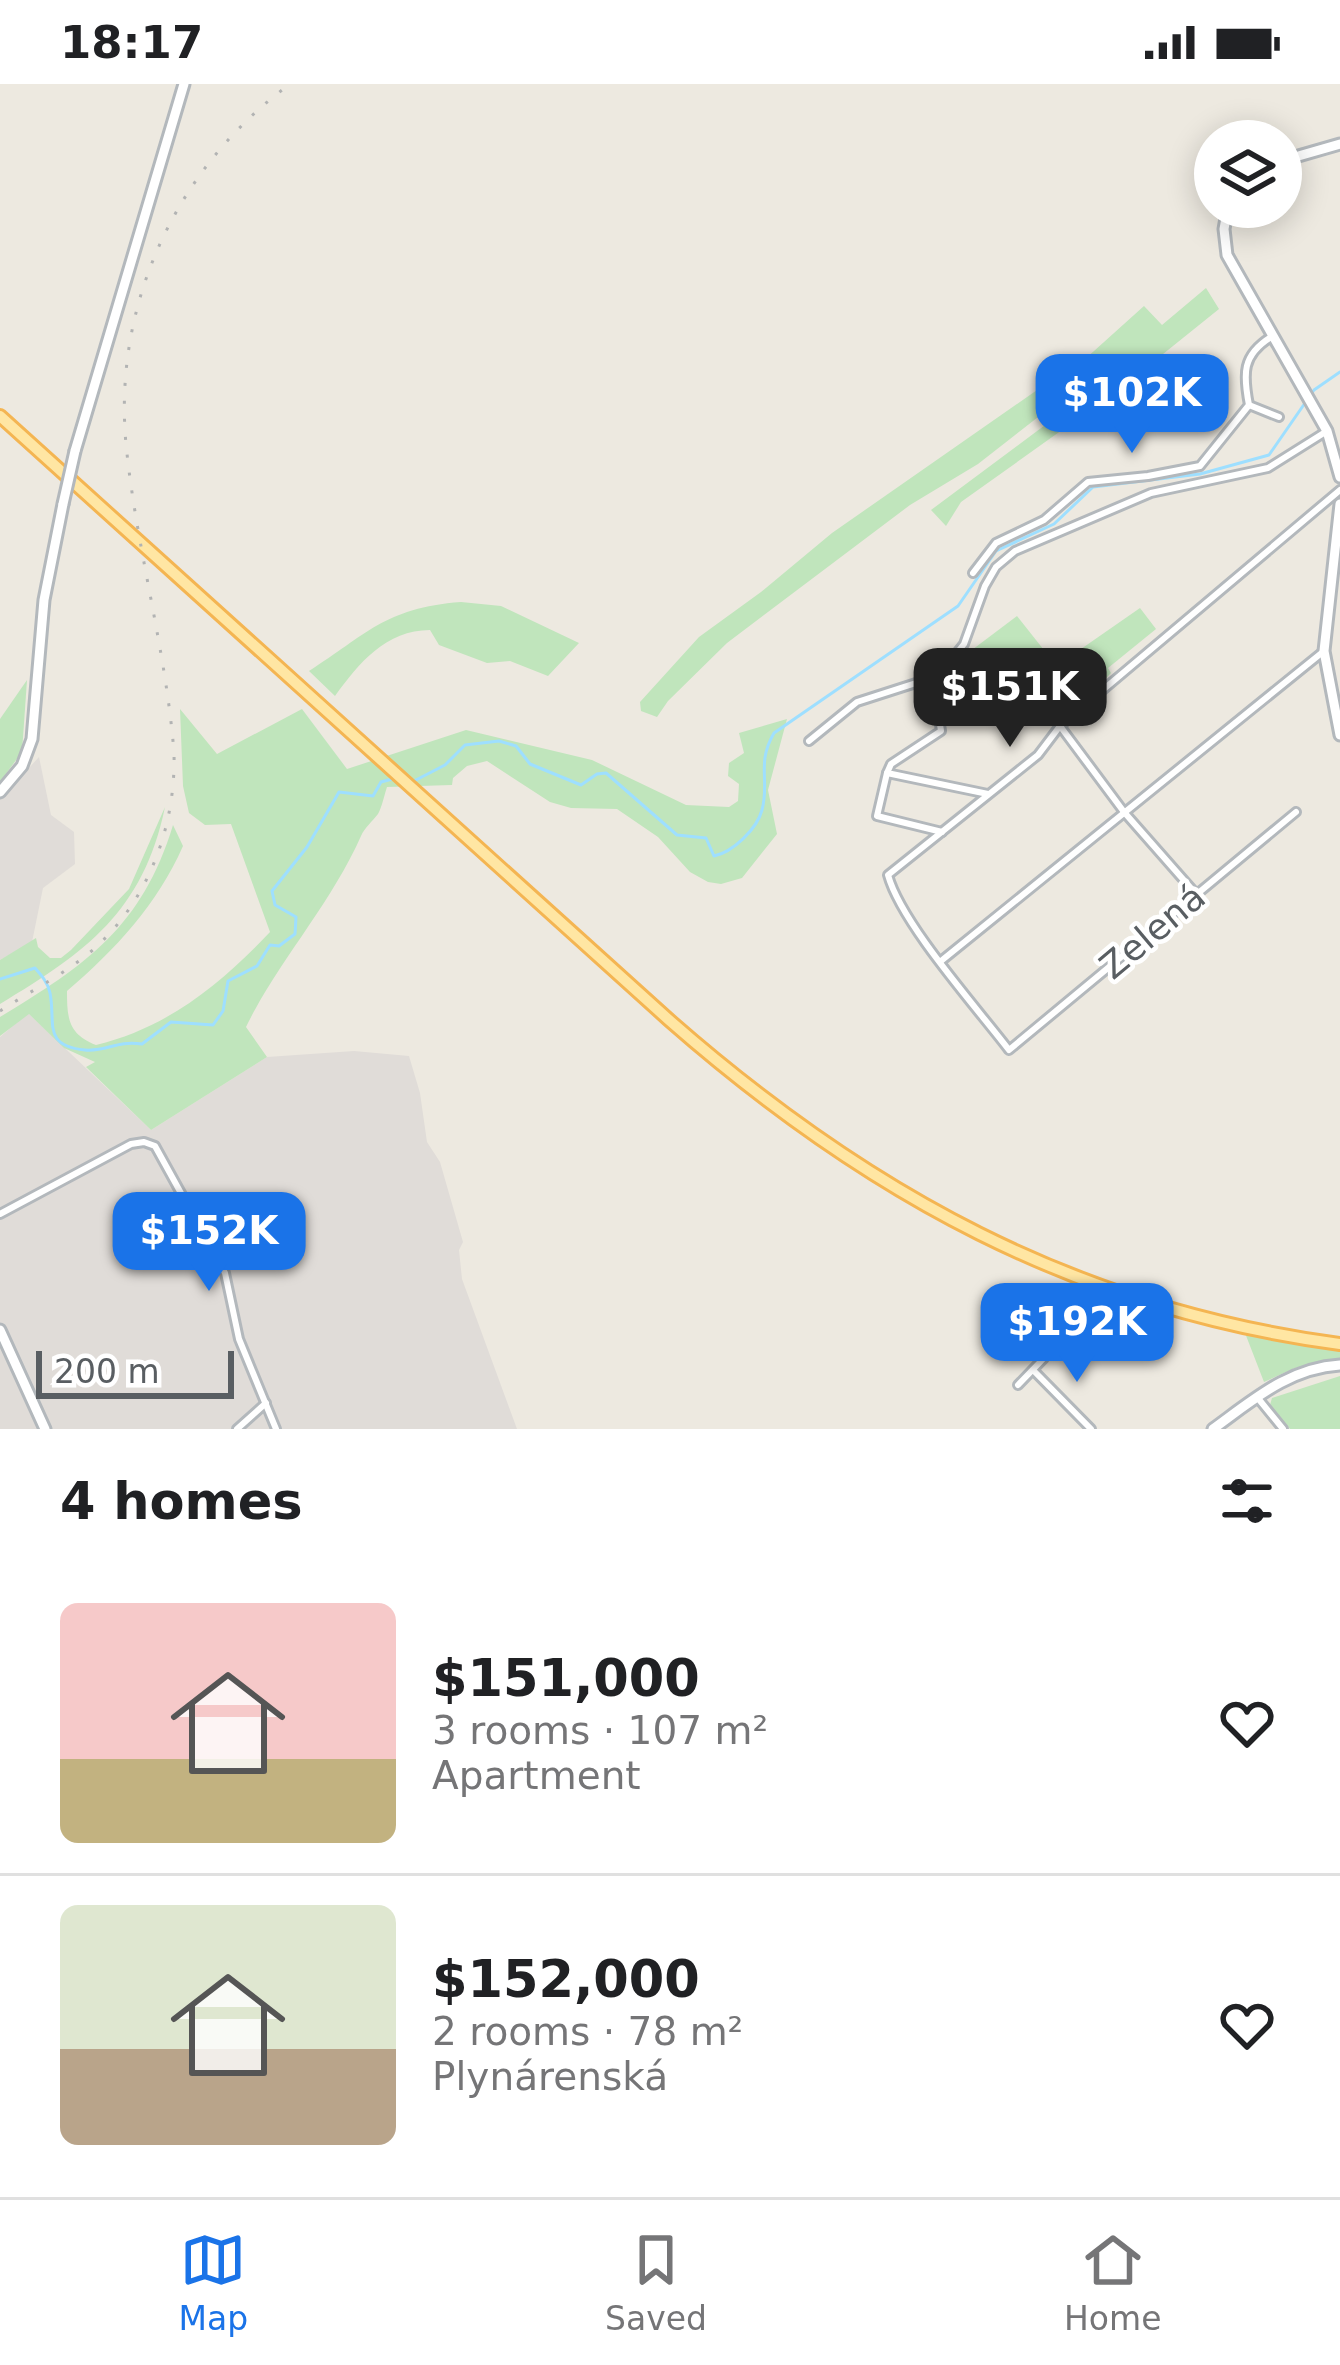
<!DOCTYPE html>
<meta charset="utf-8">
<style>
:root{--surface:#fff;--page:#f6f6f6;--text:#202124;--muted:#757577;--line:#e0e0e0;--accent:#1a73e8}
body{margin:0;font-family:"DejaVu Sans",sans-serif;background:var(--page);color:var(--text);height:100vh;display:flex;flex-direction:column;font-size:45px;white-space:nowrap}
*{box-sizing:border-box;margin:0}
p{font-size:39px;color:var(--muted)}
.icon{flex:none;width:66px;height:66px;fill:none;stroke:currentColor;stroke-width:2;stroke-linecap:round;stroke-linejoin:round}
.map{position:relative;height:1345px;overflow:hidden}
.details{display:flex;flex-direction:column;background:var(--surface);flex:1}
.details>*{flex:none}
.tools{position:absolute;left:1194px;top:36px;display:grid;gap:24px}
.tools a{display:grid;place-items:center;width:108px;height:108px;border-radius:50%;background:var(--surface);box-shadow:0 6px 30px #0003;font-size:60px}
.scale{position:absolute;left:36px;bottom:30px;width:198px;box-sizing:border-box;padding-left:12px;border:6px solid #595e62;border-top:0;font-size:33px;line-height:42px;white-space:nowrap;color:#595e62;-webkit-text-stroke:9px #fff;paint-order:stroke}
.price{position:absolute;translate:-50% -102px;padding:0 27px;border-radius:24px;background:var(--accent);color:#fff;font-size:39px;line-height:78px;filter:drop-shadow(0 3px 6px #0008)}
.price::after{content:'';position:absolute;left:50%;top:72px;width:36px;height:27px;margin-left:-18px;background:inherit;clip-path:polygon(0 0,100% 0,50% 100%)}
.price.current{background:#222;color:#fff}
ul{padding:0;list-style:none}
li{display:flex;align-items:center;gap:36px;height:300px;padding:0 60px}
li+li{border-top:3px solid var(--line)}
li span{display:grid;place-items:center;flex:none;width:336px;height:240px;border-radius:18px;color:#555}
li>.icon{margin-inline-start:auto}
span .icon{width:144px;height:144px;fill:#fffc;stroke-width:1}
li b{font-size:51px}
h2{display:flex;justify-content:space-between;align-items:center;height:144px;padding:0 60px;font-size:51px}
.status{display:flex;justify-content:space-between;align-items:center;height:84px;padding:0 60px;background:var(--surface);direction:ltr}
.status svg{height:33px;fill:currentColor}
.tabs{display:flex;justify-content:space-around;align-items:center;height:168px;border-top:3px solid var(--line);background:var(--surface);font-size:33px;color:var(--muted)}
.tabs a{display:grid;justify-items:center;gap:6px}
.tabs .current{color:var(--accent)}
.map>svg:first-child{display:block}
</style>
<div class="status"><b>18:17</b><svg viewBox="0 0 49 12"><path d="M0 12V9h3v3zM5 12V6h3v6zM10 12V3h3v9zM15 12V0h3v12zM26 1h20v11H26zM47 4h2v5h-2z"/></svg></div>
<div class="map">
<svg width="1340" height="1345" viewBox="0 0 1340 1345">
<rect width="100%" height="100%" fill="#ede9e0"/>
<!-- industrial -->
<g fill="#e0dcd8">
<polygon points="39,673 51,731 74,748 75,780 43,804 32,858 0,876 0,700 9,706"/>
<polygon points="28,929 151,1046 267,973 354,967 409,972 420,1009 427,1058 440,1078 463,1158 459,1166 462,1195 517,1345 0,1345 0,953"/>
</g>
<!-- green -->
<g fill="#c0e5bc">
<polygon points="1206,204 1219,225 1117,307 1084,276 1144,222 1162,241"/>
<polygon points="1080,276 1114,309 961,418 946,442 931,426 1092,306 1096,297 1087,295 978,380 910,421 727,559 668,617 657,633 641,627 640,618 699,553 761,508 832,449"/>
<path d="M461 518 501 522 579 559 548 592 510 577 487 579 439 561 430 546C386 546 359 579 335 612L309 587C366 551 384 524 461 518Z"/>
<polygon points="1140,524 1156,545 1108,584 1111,589 1104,596 1081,565"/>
<polygon points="1017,532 1055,580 974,642 936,593"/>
<polygon points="27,596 22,668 0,698 0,635"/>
<path d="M180 625 217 670 302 625 347 685 466 646 592 676 686 721 729 723 738 717 739 700 728 692 729 679 744 669 739 649 787 635 768 706 777 750 742 794 721 800 708 798 690 788 658 753 617 725 571 724 550 718 487 677 467 682 453 694 452 701 387 703C384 712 382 723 378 730 372 738 365 743 361 752 331 820 277 879 246 943L267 973 151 1046 86 983 95 978 64 964 29 930 0 952V933C86 881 142 843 173 741L183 762C157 821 115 866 67 907 67 934 68 950 96 961 167 944 221 900 270 848L231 740 205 741 189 729 183 702Z"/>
<path d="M165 723C143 828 86 868 0 920V876L36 854 38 863 50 874H61L71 866 129 805Z"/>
<polygon points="1245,1249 1340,1265 1340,1276 1295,1284 1264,1298"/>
<polygon points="1340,1292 1340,1345 1290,1345 1270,1321 1272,1314"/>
</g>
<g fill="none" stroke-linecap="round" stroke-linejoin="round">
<!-- stream -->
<g stroke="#9edfff" stroke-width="3">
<path d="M405 691 414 697 445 681 465 661 499 657 516 662 530 680 581 701 597 690 606 689 677 751 706 754 714 772C733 768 757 745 762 726 770 696 756 680 774 649L958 522 996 467 1054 440 1093 403 1200 390 1269 371 1314 306 1340 288"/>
<path d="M0 895 35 884C42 892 48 899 50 909 56 939 42 962 85 966 107 968 116 956 142 960L171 938 213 941 223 927 228 897 257 882 270 861 279 862 295 850 296 833 275 821 272 807 307 763 339 708 373 712 381 698 396 694"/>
</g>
<!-- minor casing -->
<g stroke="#b3b8bc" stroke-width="12">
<g id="minor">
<polyline points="1249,321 1279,333"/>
<path d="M973 489 996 459 1044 436 1088 398 1148 392 1200 382 1249 321C1243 290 1242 271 1271 253"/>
<polyline points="932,587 941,647 891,680 887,689 988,710"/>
<polyline points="1060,642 1124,728 1196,810"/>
<polyline points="809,657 857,618 916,599 956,570 964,560 985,502 996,483 1015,467 1151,409 1268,384 1327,347"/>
<polyline points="887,689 877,732 942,748"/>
<path d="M1296 728 1009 966C977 924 901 839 888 791L1038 671 1060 642 1340 406"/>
<polyline points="941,877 1324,567"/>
<polyline points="0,1130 131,1060 144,1058 155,1062 225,1189 239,1255 276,1345"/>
<polyline points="1033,1286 1091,1345"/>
<polyline points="1018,1301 1044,1274"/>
<polyline points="1257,1313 1283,1345"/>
<polyline points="237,1345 266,1319"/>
</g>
</g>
<!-- tertiary casing -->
<g stroke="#b3b8bc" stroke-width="15">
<g id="tertiary">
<polyline points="1281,77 1340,60"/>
<polyline points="1228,123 1224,145 1227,171 1327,347 1340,393"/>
<polyline points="75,367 184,0"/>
<polyline points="1340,420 1324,567 1340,651"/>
<polyline points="0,708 22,682 32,655 44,516 63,420"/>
<polyline points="0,1246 45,1345"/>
</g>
</g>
<!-- secondary casing -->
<g stroke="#b4b9be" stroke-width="15">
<path id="secondary" d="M1213 1345C1253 1316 1289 1284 1340 1281"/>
</g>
<!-- primary casing -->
<g stroke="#f4b552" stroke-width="16">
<path id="primary" d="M0 332 669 936C866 1109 1076 1225 1340 1260"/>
</g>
<!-- minor -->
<use href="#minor" stroke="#fff" stroke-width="6"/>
<!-- tertiary -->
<use href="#tertiary" stroke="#fff" stroke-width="9"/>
<!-- secondary -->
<use href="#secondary" stroke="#fff" stroke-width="9"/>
<!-- primary -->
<use href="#primary" stroke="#ffe6a3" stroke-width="10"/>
<!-- rail -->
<path stroke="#b2b3b3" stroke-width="3" stroke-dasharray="3 15" stroke-linecap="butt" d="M0 927C29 908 61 892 88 870 147 821 176 744 174 669 166 565 136 463 126 360 113 219 177 83 290 0"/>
<!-- tertiary-bridge casing -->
<g stroke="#b3b8bc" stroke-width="15" stroke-linecap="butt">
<polyline id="tertiary-bridge" points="63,420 75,367"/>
</g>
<!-- tertiary-bridge -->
<use href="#tertiary-bridge" stroke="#fff" stroke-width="9"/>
</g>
<g text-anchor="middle" stroke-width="9" stroke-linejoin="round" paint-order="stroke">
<!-- street labels -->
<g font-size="36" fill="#595e62" stroke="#fff">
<text transform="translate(1152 847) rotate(-40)" y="13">Zelená</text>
</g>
</g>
</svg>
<div class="tools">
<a><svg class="icon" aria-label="layers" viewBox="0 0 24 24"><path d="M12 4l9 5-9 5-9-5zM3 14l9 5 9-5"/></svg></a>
</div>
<div class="scale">200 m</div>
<b class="price" style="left:1132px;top:372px">$102K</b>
<b class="price current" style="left:1010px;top:666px">$151K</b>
<b class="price" style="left:209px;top:1210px">$152K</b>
<b class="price" style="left:1077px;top:1301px">$192K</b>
</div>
<section class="details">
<h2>4 homes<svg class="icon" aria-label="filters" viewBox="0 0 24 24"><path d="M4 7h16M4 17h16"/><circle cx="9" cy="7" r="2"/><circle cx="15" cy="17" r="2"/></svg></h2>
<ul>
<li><span style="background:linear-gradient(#f6c9c9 65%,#c2b280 0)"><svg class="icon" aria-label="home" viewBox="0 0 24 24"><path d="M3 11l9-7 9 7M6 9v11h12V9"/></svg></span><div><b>$151,000</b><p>3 rooms · 107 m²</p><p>Apartment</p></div><svg class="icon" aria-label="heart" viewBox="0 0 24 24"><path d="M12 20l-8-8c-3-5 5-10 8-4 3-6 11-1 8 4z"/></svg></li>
<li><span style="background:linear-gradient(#dfe7d0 60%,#b9a48a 0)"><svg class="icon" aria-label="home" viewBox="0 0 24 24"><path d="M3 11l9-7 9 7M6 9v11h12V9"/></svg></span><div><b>$152,000</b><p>2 rooms · 78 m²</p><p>Plynárenská</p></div><svg class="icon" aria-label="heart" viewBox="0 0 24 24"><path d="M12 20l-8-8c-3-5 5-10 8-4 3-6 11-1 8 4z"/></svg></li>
</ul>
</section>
<nav class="tabs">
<a class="current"><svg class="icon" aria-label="map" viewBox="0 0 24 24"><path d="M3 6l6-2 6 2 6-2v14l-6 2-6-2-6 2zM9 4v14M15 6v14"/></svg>Map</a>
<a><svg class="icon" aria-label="saved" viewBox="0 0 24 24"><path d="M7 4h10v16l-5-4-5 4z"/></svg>Saved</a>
<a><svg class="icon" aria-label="home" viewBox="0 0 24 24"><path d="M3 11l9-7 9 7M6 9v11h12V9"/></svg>Home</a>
</nav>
